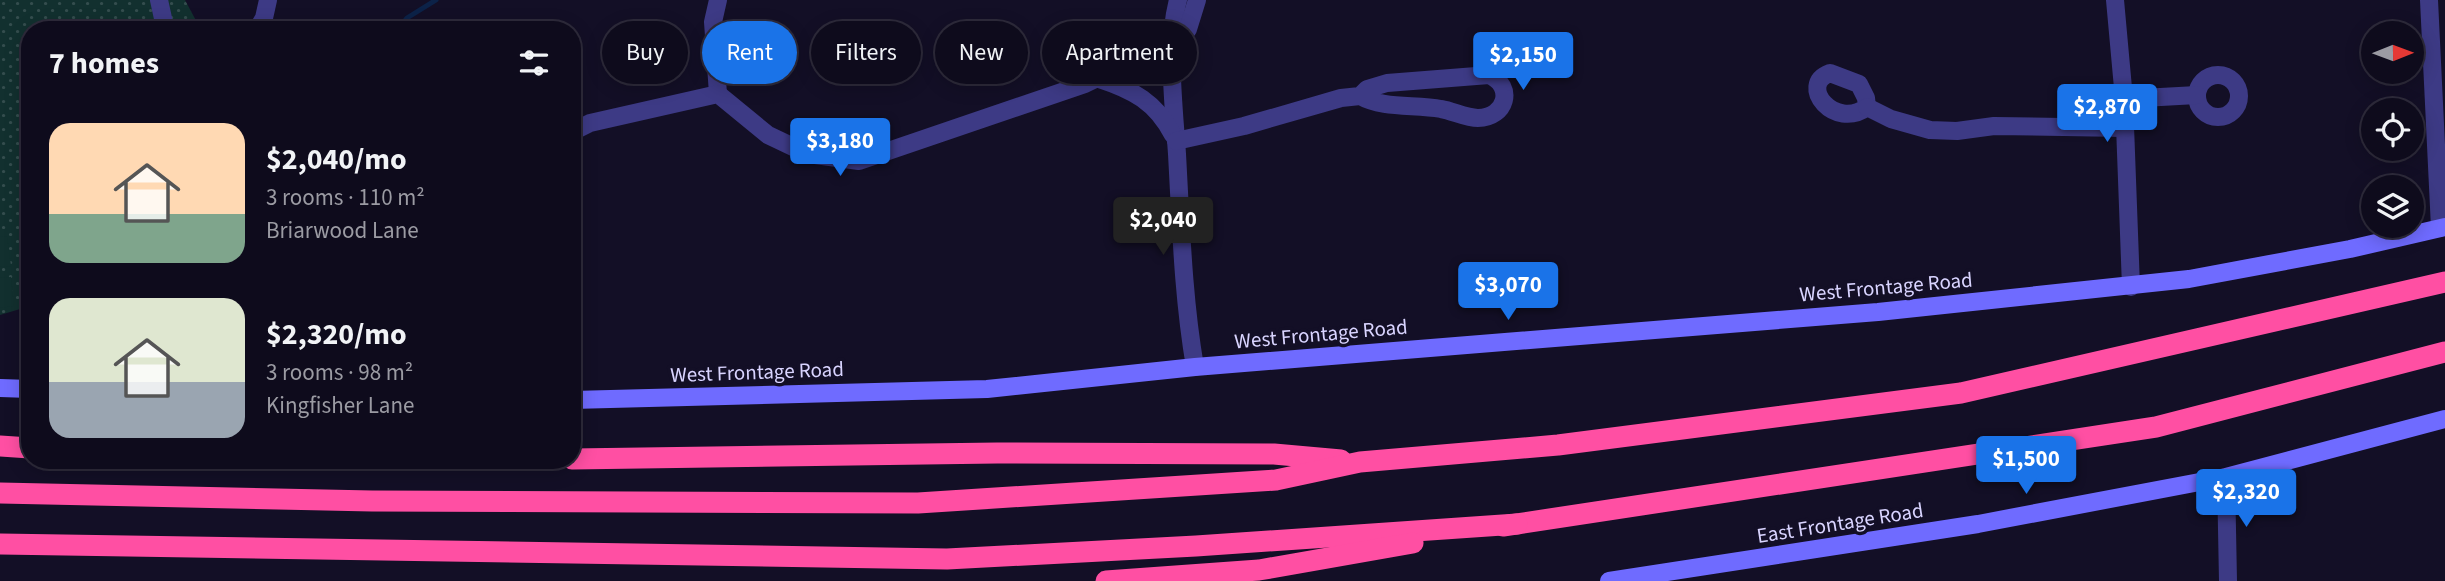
<!DOCTYPE html>
<meta charset="utf-8">
<style>
:root{--surface:#0e0b1c;--page:#1c1929;--text:#f1f3f6;--muted:#9b9ba3;--line:#2e2b3b;--accent:#1a73e8}
body{margin:0;font-family:"Source Sans 3",sans-serif;background:var(--page);color:var(--text);height:100vh;display:flex;flex-direction:column;font-size:26px;white-space:nowrap}
*{box-sizing:border-box;margin:0}
p{font-size:23px;color:var(--muted)}
.icon{flex:none;width:38px;height:38px;fill:none;stroke:currentColor;stroke-width:2;stroke-linecap:round;stroke-linejoin:round}
.map{position:relative;flex:1;overflow:hidden}
.details{position:absolute;left:21px;top:21px;width:560px;height:448px;display:flex;flex-direction:column;background:var(--surface);border-radius:28px;box-shadow:0 4px 18px #0003,0 0 0 2px var(--line)}
.details>*{flex:none}
.hud{position:absolute;left:602px;top:21px;width:665px;height:63px;display:flex;gap:14px}
.needle{width:46px;rotate:89deg}
.fabs{position:absolute;left:2361px;top:21px;display:grid;gap:14px}
.fabs a{display:grid;place-items:center;width:63px;height:63px;border-radius:50%;background:var(--surface);box-shadow:0 4px 18px #0003,0 0 0 2px var(--line);font-size:35px}
.price{position:absolute;translate:-50% -60px;padding:0 16px;border-radius:7px;background:var(--accent);color:#fff;font-size:23px;line-height:46px;filter:drop-shadow(0 2px 4px #0008)}
.price::after{content:'';position:absolute;left:50%;top:42px;width:21px;height:16px;margin-left:-10px;background:inherit;clip-path:polygon(0 0,100% 0,50% 100%)}
.price.active{background:#222;color:#fff}
ul{padding:0;list-style:none}
li{display:flex;align-items:center;gap:21px;height:175px;padding:0 28px}
li span{display:grid;place-items:center;flex:none;width:196px;height:140px;border-radius:21px;color:#555}
li>.icon{margin-inline-start:auto}
span .icon{width:84px;height:84px;fill:#fffc;stroke-width:1}
li b{font-size:30px}
h2{display:flex;justify-content:space-between;align-items:center;height:84px;padding:0 28px;font-size:30px}
.pill{padding:0 24px;border-radius:32px;background:var(--surface);box-shadow:0 4px 18px #0003,0 0 0 2px var(--line);font-size:24px;line-height:63px}
.pill.active{background:var(--accent);color:#fff}
.map>svg:first-child{display:block}
</style>
<div class="map">
<svg width="2445" height="581" viewBox="0 0 2445 581">
<defs>
<pattern id="park-dots" width="8" height="8" patternUnits="userSpaceOnUse" patternTransform="scale(1.75)"><rect width="8" height="8" fill="#12302f"/><path d="M2 2h.1M6 6h.1" fill="none" stroke="#344d4e" stroke-width="1.8" stroke-linecap="round"/></pattern>
</defs>
<rect width="100%" height="100%" fill="#130f26"/>
<!-- park -->
<polygon fill="url(#park-dots)" points="0,0 185,0 201,30 30,30 30,306 0,315"/>
<!-- pitch -->
<g fill="#12302f">
<polygon points="7,236 11,266 0,267 0,237"/>
<polygon points="11,277 14,306 0,308 0,278"/>
</g>
<g fill="none" stroke-linecap="round" stroke-linejoin="round">
<!-- stream -->
<polyline stroke="#0c2248" stroke-width="5" points="398,30 407,18 436,0"/>
<!-- street -->
<g stroke="#3d3a85" stroke-width="18">
<polyline points="159,0 164,23 169,30"/>
<path d="M1178 0C1166 44 1174 107 1177 154 1181 226 1183 297 1195 367"/>
<polyline points="2115,0 2124,99 2131,287"/>
<polyline points="2429,0 2440,228"/>
<polyline points="257,30 264,18 268,0"/>
<path d="M1830 73 1859 84 1866 98 1867 107C1835 131 1797 85 1830 73Z"/>
<circle cx="2218" cy="96" r="21"/>
<path d="M1099 79C1133 90 1156 102 1173 135"/>
<polyline points="718,94 713,22 718,0"/>
<polyline points="2124,99 2197,95"/>
<polyline points="1867,107 1891,119 1930,130 1957,131 1994,126 2125,128"/>
<polyline points="574,131 590,123 718,94 768,135 808,154 859,161 1085,84 1182,37 1188,29 1197,0"/>
<path d="M1176 141 1244 126 1341 98 1360 96 1367 89 1387 83 1489 75C1515 86 1506 118 1478 118 1466 118 1453 111 1441 109 1415 104 1383 109 1360 96"/>
<polyline points="2226,477 2228,581"/>
</g>
<!-- secondary -->
<g stroke="#6f6bff" stroke-width="18">
<polyline points="0,388 30,389"/>
<polyline points="572,400 987,389 1195,367 1878,312 2189,279 2350,249 2445,227"/>
<polyline points="1609,581 1978,524 2226,477 2445,419"/>
</g>
<!-- highway -->
<g stroke="#ff4fa3" stroke-width="21">
<polyline points="0,446 30,448"/>
<polyline points="572,459 997,453 1274,454 1341,460"/>
<polyline points="0,493 372,501 918,503 1276,480 1360,462 1558,445 1961,393 2445,282"/>
<polyline points="1503,526 2156,427 2445,352"/>
<polyline points="0,544 947,559 1196,546 1517,524"/>
<polyline points="1106,581 1259,570 1413,543"/>
</g>
</g>
<g text-anchor="middle" stroke-width="7" stroke-linejoin="round" paint-order="stroke">
<!-- street labels -->
<g font-size="21" fill="#d9d4ff" stroke="#130f26">
<text transform="translate(1886 287) rotate(-5)" y="7">West Frontage Road</text>
<text transform="translate(1321 334) rotate(-5)" y="7">West Frontage Road</text>
<text transform="translate(757 372) rotate(-2)" y="7">West Frontage Road</text>
<text transform="translate(1840 523) rotate(-9)" y="7">East Frontage Road</text>
</g>
</g>
</svg>
<div class="fabs">
<a><svg class="needle" viewBox="-14 -14 28 28"><path d="M0-13l5 13h-10z" fill="#e53935"/><path d="M0 13l5-13h-10z" fill="#9b9ba3"/></svg></a>
<a><svg class="icon" aria-label="locate" viewBox="0 0 24 24"><circle cx="12" cy="12" r="6"/><path d="M12 2v4M12 18v4M2 12h4M18 12h4"/></svg></a>
<a><svg class="icon" aria-label="layers" viewBox="0 0 24 24"><path d="M12 4l9 5-9 5-9-5zM3 14l9 5 9-5"/></svg></a>
</div>
<b class="price" style="left:1523px;top:92px">$2,150</b>
<b class="price" style="left:2107px;top:144px">$2,870</b>
<b class="price" style="left:840px;top:178px">$3,180</b>
<b class="price active" style="left:1163px;top:257px">$2,040</b>
<b class="price" style="left:1508px;top:322px">$3,070</b>
<b class="price" style="left:2026px;top:496px">$1,500</b>
<b class="price" style="left:2246px;top:529px">$2,320</b>
<div class="hud">
<a class="pill">Buy</a>
<a class="pill active">Rent</a>
<a class="pill">Filters</a>
<a class="pill">New</a>
<a class="pill">Apartment</a>
</div>
<section class="details">
<h2>7 homes<svg class="icon" aria-label="filters" viewBox="0 0 24 24"><path d="M4 7h16M4 17h16"/><circle cx="9" cy="7" r="2"/><circle cx="15" cy="17" r="2"/></svg></h2>
<ul>
<li><span style="background:linear-gradient(#ffd9b3 65%,#7fa58c 0)"><svg class="icon" aria-label="home" viewBox="0 0 24 24"><path d="M3 11l9-7 9 7M6 9v11h12V9"/></svg></span><div><b>$2,040/mo</b><p>3 rooms · 110 m²</p><p>Briarwood Lane</p></div></li>
<li><span style="background:linear-gradient(#dfe7d0 60%,#9aa5b1 0)"><svg class="icon" aria-label="home" viewBox="0 0 24 24"><path d="M3 11l9-7 9 7M6 9v11h12V9"/></svg></span><div><b>$2,320/mo</b><p>3 rooms · 98 m²</p><p>Kingfisher Lane</p></div></li>
</ul>
</section>
</div>
